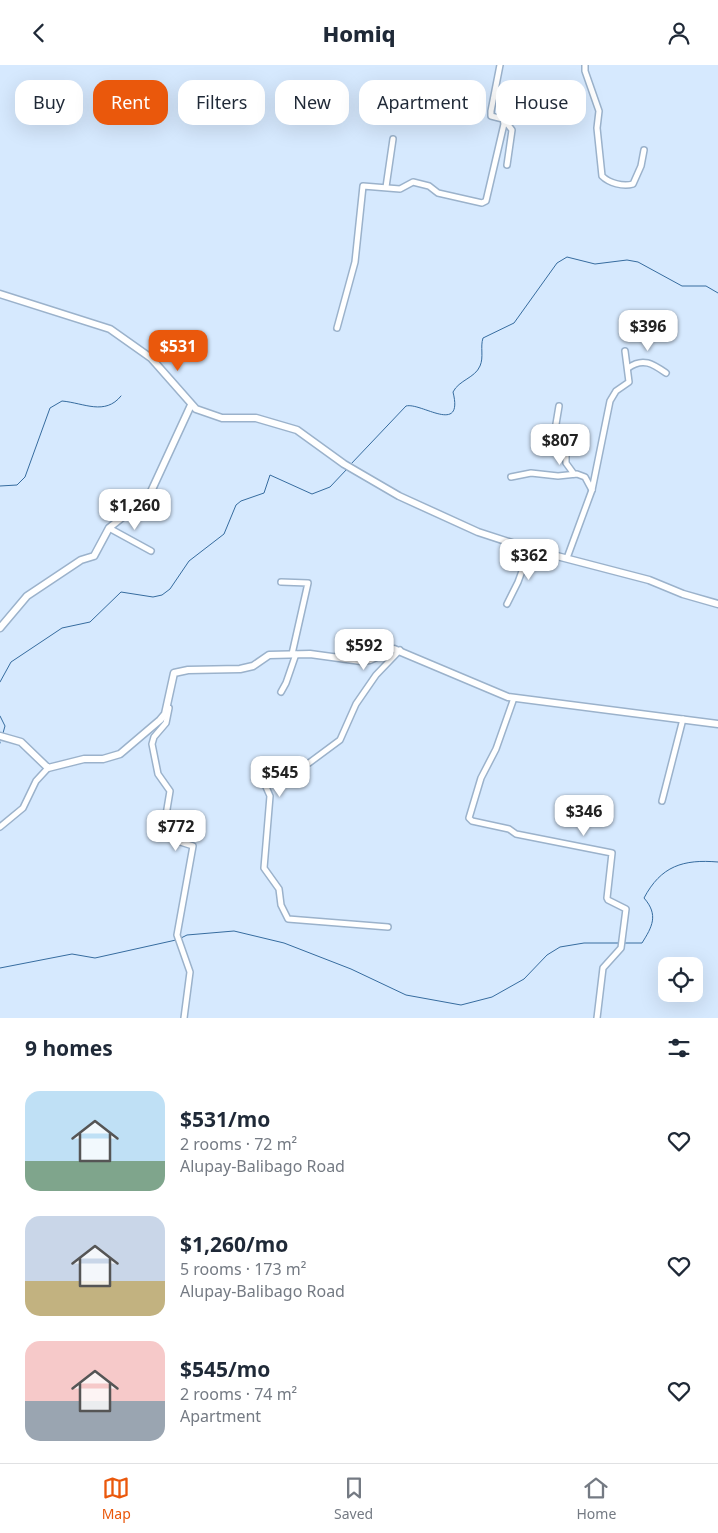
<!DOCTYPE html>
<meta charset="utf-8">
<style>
:root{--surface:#fff;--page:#f6f6f7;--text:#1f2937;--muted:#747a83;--line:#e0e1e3;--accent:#ea580c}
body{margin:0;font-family:"Noto Sans",sans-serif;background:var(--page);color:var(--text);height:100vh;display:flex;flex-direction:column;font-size:19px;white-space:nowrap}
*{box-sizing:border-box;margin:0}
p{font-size:16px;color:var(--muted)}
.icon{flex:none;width:28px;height:28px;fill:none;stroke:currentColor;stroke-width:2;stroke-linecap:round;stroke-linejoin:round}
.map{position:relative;height:953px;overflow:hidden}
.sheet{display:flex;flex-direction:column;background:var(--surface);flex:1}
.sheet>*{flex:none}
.banner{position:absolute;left:15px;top:15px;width:689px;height:45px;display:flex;gap:10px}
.fabs{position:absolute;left:658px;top:892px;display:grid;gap:10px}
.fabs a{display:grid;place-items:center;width:45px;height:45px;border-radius:10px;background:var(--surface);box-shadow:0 5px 20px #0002;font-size:25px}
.price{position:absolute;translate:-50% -42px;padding:0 11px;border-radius:10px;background:#fff;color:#222;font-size:16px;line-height:32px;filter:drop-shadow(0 1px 2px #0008)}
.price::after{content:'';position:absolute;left:50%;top:30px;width:15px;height:11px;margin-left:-8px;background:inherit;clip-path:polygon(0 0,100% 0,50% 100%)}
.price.current{background:var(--accent);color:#fff}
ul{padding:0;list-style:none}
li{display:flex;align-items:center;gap:15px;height:125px;padding:0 25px}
li span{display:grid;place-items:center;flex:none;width:140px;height:100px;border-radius:15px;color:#555}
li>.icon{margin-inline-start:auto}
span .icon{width:60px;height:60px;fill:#fffc;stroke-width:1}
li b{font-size:21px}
h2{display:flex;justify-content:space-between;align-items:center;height:60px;padding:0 25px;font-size:21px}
.chip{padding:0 18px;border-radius:15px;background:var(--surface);box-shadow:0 5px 20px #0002;font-size:18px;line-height:45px}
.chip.current{background:var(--accent);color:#fff}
header{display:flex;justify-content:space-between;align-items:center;height:65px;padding:0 25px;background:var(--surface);font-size:22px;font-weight:800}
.menu{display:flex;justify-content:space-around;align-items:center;height:70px;border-top:1px solid var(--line);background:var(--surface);font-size:14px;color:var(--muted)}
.menu a{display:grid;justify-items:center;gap:2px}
.menu .current{color:var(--accent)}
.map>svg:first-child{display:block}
</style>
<header><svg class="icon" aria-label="back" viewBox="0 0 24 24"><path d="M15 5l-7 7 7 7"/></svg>Homiq<svg class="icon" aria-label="person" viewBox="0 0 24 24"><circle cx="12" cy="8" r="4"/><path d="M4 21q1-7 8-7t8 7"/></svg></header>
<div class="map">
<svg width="718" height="953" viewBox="0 0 718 953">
<rect width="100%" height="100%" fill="#d6e9fe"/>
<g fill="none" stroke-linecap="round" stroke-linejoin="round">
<!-- stream -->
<g stroke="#366c9f" stroke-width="1">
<path d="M351 399 406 341C421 337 464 371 453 327 459 315 475 313 480 301 484 292 480 282 483 273L514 258 557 198 567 192 595 199 627 195 638 197 682 221H706L718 228"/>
<path d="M0 421 17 420 25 412 50 343 62 336C84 338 105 351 121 331"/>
<polyline points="0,617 11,597 62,563 90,557 121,527 153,532 162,530 170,524 189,496 224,469 236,440 241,436 264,428 270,410 312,429 330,422 347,404"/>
<polyline points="0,651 5,661 3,668"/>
<polyline points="0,678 0,677"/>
<polyline points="179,874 187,870 234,866 284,878 351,904 406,930 461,940 492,932 524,914 547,890 560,882 584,878 620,878"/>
<path d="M624 878H642C652 862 659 850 644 833 661 801 683 794 718 797"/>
<polyline points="0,903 72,889 95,893 176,875"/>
</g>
<!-- minor casing -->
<g stroke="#9bb2cb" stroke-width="8">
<g id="minor">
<path d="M585 0V6L599 46 597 63 602 111C609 118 623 122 633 119L641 101 644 85"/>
<polyline points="505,56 512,65 507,100"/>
<polyline points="386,122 393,74"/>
<polyline points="337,263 355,197 363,121 400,124 413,117 429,121 438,128 482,138 486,136 504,59 503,54 491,51 491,46 500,0"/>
<path d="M628 303C643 292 653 299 666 308"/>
<polyline points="559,341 553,377 566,384 566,398 574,409"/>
<polyline points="511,412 531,408 558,411 577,409 585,412 592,425"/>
<polyline points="109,463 151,486"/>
<polyline points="567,493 592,425 610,336 616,326 629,317 625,286"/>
<polyline points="281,517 308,518 292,589"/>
<polyline points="507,539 518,517 530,484"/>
<polyline points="281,627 286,618 296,589"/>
<polyline points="514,633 496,684 481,713 469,753 472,756 509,764 516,769 612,788 607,833 608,835 626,844 621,883 603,903 597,953"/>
<polyline points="169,643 166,658 154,672 152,679 158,709 170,726 166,750 174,775 193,781 177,870 190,907 184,953"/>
<polyline points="662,736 683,654"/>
<polyline points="0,762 23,743 36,716 48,703"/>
<polyline points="388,862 288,854 281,840 279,824 264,803 270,731 262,713 266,707 270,704 309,698 340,675 356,639 376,610 400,585"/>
</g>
</g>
<!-- tertiary casing -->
<g stroke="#9bb2cb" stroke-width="9">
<g id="tertiary">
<polyline points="0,229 110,264 151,293 196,344 222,353 256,353 297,365 344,399 399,431 478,467 530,484 649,515 683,529 718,539"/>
<polyline points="0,563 27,531 81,495 94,491 109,463 149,431 191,340"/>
<polyline points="0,671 21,677 48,703 84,694 103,694 120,689 160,655 165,649 174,608 188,605 240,604 253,601 269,590 310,589 361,596 370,595 394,584 508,632 718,659"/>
</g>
</g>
<!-- minor -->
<use href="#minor" stroke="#fff" stroke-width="5"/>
<!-- tertiary -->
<use href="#tertiary" stroke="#fff" stroke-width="6"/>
</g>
</svg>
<div class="fabs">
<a><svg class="icon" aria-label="locate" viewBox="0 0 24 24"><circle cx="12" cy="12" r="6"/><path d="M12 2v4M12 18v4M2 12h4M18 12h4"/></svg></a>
</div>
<b class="price" style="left:648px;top:287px">$396</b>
<b class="price current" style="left:178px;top:307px">$531</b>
<b class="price" style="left:560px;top:401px">$807</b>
<b class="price" style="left:135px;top:466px">$1,260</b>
<b class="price" style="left:529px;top:516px">$362</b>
<b class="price" style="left:364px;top:606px">$592</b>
<b class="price" style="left:280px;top:733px">$545</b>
<b class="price" style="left:584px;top:772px">$346</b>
<b class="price" style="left:176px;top:787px">$772</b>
<div class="banner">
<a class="chip">Buy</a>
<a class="chip current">Rent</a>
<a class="chip">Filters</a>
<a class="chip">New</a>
<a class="chip">Apartment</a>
<a class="chip">House</a>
</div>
</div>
<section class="sheet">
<h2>9 homes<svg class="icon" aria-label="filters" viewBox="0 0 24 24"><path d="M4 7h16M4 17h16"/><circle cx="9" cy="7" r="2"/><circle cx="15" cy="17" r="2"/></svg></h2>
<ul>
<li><span style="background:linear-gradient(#bfe0f5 70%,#7fa58c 0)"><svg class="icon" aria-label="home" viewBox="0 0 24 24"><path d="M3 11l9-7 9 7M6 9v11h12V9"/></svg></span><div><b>$531/mo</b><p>2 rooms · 72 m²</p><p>Alupay-Balibago Road</p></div><svg class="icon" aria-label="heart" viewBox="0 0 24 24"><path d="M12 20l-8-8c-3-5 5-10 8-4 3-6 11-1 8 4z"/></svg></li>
<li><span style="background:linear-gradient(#c9d6e8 65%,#c2b280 0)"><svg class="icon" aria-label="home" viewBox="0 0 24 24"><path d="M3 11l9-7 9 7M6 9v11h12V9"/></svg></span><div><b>$1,260/mo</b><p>5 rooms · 173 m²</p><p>Alupay-Balibago Road</p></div><svg class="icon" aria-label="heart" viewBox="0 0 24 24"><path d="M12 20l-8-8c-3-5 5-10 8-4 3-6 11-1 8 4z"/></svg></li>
<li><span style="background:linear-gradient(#f6c9c9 60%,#9aa5b1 0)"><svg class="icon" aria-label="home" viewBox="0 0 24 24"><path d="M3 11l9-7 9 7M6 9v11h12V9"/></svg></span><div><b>$545/mo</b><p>2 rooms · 74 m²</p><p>Apartment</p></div><svg class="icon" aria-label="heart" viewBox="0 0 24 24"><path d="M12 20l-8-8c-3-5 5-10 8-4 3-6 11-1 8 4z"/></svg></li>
</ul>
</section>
<nav class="menu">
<a class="current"><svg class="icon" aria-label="map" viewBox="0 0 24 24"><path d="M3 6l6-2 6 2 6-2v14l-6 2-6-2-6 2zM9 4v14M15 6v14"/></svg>Map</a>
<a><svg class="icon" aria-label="saved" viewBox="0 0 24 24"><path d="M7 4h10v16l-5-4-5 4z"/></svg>Saved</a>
<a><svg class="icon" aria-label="home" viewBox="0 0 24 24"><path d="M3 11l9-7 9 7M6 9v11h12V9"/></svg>Home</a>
</nav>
